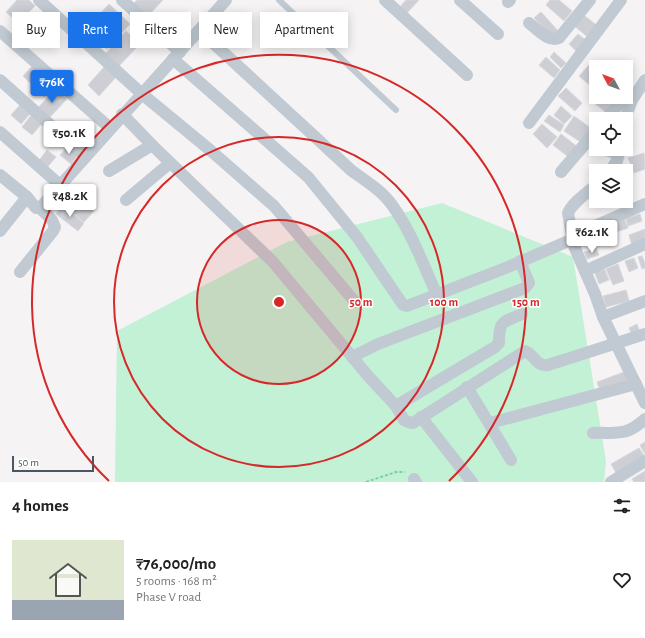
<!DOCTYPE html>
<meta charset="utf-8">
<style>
:root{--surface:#fff;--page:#f2f2f2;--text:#222;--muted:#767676;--accent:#1a73e8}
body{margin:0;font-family:"Alegreya Sans",sans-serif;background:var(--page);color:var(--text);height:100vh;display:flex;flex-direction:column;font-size:15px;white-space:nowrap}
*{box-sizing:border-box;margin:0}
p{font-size:13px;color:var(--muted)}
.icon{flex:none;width:22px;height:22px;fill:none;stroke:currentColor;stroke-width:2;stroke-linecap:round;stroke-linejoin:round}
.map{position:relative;height:482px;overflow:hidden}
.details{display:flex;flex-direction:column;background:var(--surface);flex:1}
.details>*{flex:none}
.guide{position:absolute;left:12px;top:12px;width:400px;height:36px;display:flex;gap:8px}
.needle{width:26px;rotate:311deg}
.controls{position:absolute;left:589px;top:60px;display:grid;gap:8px}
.controls a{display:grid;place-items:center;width:44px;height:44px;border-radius:0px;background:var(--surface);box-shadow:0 2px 10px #0003;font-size:20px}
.scale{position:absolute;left:12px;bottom:10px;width:82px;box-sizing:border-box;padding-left:4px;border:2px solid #4a5661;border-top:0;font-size:11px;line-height:14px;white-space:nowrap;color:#4a5661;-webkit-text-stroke:3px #fff;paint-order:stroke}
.price{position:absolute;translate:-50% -34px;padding:0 9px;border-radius:4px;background:#fff;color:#222;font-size:13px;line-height:26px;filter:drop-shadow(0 1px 2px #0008)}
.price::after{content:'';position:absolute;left:50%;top:24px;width:12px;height:9px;margin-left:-6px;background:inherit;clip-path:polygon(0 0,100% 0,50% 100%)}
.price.active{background:var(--accent);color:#fff}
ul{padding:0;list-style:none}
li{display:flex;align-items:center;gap:12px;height:100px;padding:0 12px}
li span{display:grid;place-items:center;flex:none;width:112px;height:80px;border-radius:0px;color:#555}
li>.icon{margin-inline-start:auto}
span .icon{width:48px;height:48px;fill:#fffc;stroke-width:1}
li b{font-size:17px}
h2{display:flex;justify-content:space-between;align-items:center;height:48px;padding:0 12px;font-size:17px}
.tag{padding:0 14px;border-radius:0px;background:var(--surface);box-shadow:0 2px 10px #0003;font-size:14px;line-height:36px}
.tag.active{background:var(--accent);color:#fff}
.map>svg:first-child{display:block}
</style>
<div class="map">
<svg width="645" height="482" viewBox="0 0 645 482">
<rect width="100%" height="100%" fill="#f5f3f3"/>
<!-- green -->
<polygon fill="#c3f1d5" points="442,203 573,257 606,461 604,482 115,482 117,331 287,242"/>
<!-- building -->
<g fill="#cdcfd5" stroke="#d7d9de">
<polygon points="17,0 29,0 35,6 18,23 6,12"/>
<polygon points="137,0 163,0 147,17 133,4"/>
<polygon points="406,0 419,0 406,14 399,8"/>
<polygon points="550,0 559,0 572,11 564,21 546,5"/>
<polygon points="109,4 130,24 107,49 86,29"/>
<polygon points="541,12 559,32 553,37 534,18"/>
<polygon points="581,13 599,27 590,39 572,24"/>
<polygon points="126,31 140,44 119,66 105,54"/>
<polygon points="578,34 587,41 577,52 569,44"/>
<polygon points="554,52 566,63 561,68 550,57"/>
<polygon points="546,57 560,70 554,78 539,65"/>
<polygon points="34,64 56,84 44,97 23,76"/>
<polygon points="590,64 596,69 596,87 594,89 579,76"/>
<polygon points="105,66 117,76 99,96 88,85"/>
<polygon points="626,74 632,79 626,86"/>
<polygon points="566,88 582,103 575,111 558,96"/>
<polygon points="55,89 67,99 48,119 37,109"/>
<polygon points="596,92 596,97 619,97 607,113 590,100"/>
<polygon points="20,105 30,114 21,124 11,115"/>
<polygon points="561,106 572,116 564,124 554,115"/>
<polygon points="33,113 43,122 32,135 22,127"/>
<polygon points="549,115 564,125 560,132 544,121"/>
<polygon points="574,116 592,129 582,143 564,131"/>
<polygon points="542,124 557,137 547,148 533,134"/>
<polygon points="561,134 579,148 571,159 553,145"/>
<polygon points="68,146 78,155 71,164 60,155"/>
<polygon points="603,149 617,149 614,159 601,154"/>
<polygon points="47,150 56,157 45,170 37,163"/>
<polygon points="644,153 645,169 634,173 628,158"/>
<polygon points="71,191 94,211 84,222 61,203"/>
<polygon points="63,205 84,223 78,231 56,214"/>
<polygon points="640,214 642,221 628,226 626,219"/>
<polygon points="624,218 628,228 616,232 613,223"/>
<polygon points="598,228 603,241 588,246 584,234"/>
<polygon points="645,229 645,241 632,246 629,235"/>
<polygon points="596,248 599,255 587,259 584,252"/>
<polygon points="642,256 645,263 645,268 642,269 638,257"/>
<polygon points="634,258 638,268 629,272 625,261"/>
<polygon points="618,264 624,281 613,285 606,269"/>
<polygon points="604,268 609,280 599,284 594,271"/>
<polygon points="626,290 629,301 606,307 603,296"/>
<polygon points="637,324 641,335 633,337 629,328"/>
<polygon points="624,372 628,382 601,393 597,382"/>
<polygon points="645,442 645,454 640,445"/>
<polygon points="639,448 645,457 616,473 611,464"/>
<polygon points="645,471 645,482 634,482 632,479"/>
</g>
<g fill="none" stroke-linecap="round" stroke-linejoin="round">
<!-- path -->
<polyline stroke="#7ad0a6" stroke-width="2" stroke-dasharray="3 2" stroke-linecap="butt" points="366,482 396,472 405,472"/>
<!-- service -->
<polyline stroke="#c1cad2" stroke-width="6" points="279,0 396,110"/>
<!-- minor -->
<g stroke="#c1cad2" stroke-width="12">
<polyline points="39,0 142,94 210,150 274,206 355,302"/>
<polyline points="122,0 180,52"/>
<polyline points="385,0 467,75"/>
<polyline points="460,0 498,34"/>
<polyline points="508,2 510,0"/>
<path d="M529 23C537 29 549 43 559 38L590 0"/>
<path d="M199 30 352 171C366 181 382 191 392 205 411 231 423 264 436 293"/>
<polyline points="0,31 110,128"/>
<polyline points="173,59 308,177 357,237 403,305 407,306 508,267 573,239"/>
<polyline points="0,80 85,156"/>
<path d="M122 114 152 145 273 262 369 377 396 406 404 420 408 422 413 423 525 351C535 355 536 367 548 365L645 334"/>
<polyline points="606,119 625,97"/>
<polyline points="625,119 632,100 645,80"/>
<polyline points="529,123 621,0"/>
<polyline points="0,132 60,185"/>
<polyline points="109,171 152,145"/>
<polyline points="610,171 617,161 620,149"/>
<polyline points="561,172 596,131"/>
<polyline points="0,175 27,197 36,208 40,208 226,0"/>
<path d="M596 185C587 193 573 202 568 213L574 246 595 294 603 317 645 403"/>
<polyline points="126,200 170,163"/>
<polyline points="0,231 27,197"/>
<polyline points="572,236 645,204"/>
<polyline points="585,271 645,244"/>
<polyline points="20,272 53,231 55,227 52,220 40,208"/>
<polyline points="603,317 645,301"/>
<polyline points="352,357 378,344 525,288 529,283 520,261"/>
<polyline points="467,387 511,460"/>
<path d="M396 406 495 347 499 343C499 320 502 323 522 314"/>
<polyline points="421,417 472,482"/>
<polyline points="490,423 636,384"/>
<path d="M593 433C618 432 625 437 645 419"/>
<polyline points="414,479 416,482"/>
<polyline points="611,482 645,461"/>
</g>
</g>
<!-- distance rings -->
<circle cx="279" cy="302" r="82" fill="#d62828" fill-opacity=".12"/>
<g fill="none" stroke="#d62828" stroke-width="2">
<circle cx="279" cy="302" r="82"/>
<circle cx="279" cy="302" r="165"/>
<path d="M109 481A247 247 0 1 1 449 481"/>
</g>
<circle cx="279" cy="302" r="6" fill="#d62828" stroke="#fff" stroke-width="2"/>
<g font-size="12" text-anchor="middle" font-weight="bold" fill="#d62828" stroke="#fff" stroke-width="3" stroke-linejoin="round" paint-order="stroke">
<text x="361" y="306">50 m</text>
<text x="444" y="306">100 m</text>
<text x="526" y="306">150 m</text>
</g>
</svg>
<div class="controls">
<a><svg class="needle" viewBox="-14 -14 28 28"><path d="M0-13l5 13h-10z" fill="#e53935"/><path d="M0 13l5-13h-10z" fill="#767676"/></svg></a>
<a><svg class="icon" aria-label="locate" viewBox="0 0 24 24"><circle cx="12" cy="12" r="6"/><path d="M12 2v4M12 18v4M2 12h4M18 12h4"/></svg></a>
<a><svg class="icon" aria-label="layers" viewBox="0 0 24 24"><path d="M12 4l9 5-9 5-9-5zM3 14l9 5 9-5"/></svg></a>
</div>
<div class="scale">50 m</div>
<b class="price active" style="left:52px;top:104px">₹76K</b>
<b class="price" style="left:69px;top:155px">₹50.1K</b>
<b class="price" style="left:70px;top:218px">₹48.2K</b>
<b class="price" style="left:592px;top:254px">₹62.1K</b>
<div class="guide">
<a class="tag">Buy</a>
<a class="tag active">Rent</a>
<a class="tag">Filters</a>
<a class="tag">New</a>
<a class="tag">Apartment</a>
</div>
</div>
<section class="details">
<h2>4 homes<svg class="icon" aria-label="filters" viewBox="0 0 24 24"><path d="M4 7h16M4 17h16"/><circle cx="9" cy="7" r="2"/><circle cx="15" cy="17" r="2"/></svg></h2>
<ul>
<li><span style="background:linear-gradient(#dfe7d0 75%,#9aa5b1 0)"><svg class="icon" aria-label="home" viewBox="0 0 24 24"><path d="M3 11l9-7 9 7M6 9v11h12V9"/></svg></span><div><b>₹76,000/mo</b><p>5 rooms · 168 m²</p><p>Phase V road</p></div><svg class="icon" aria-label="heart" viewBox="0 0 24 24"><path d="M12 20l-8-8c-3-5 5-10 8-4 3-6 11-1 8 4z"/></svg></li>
</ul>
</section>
